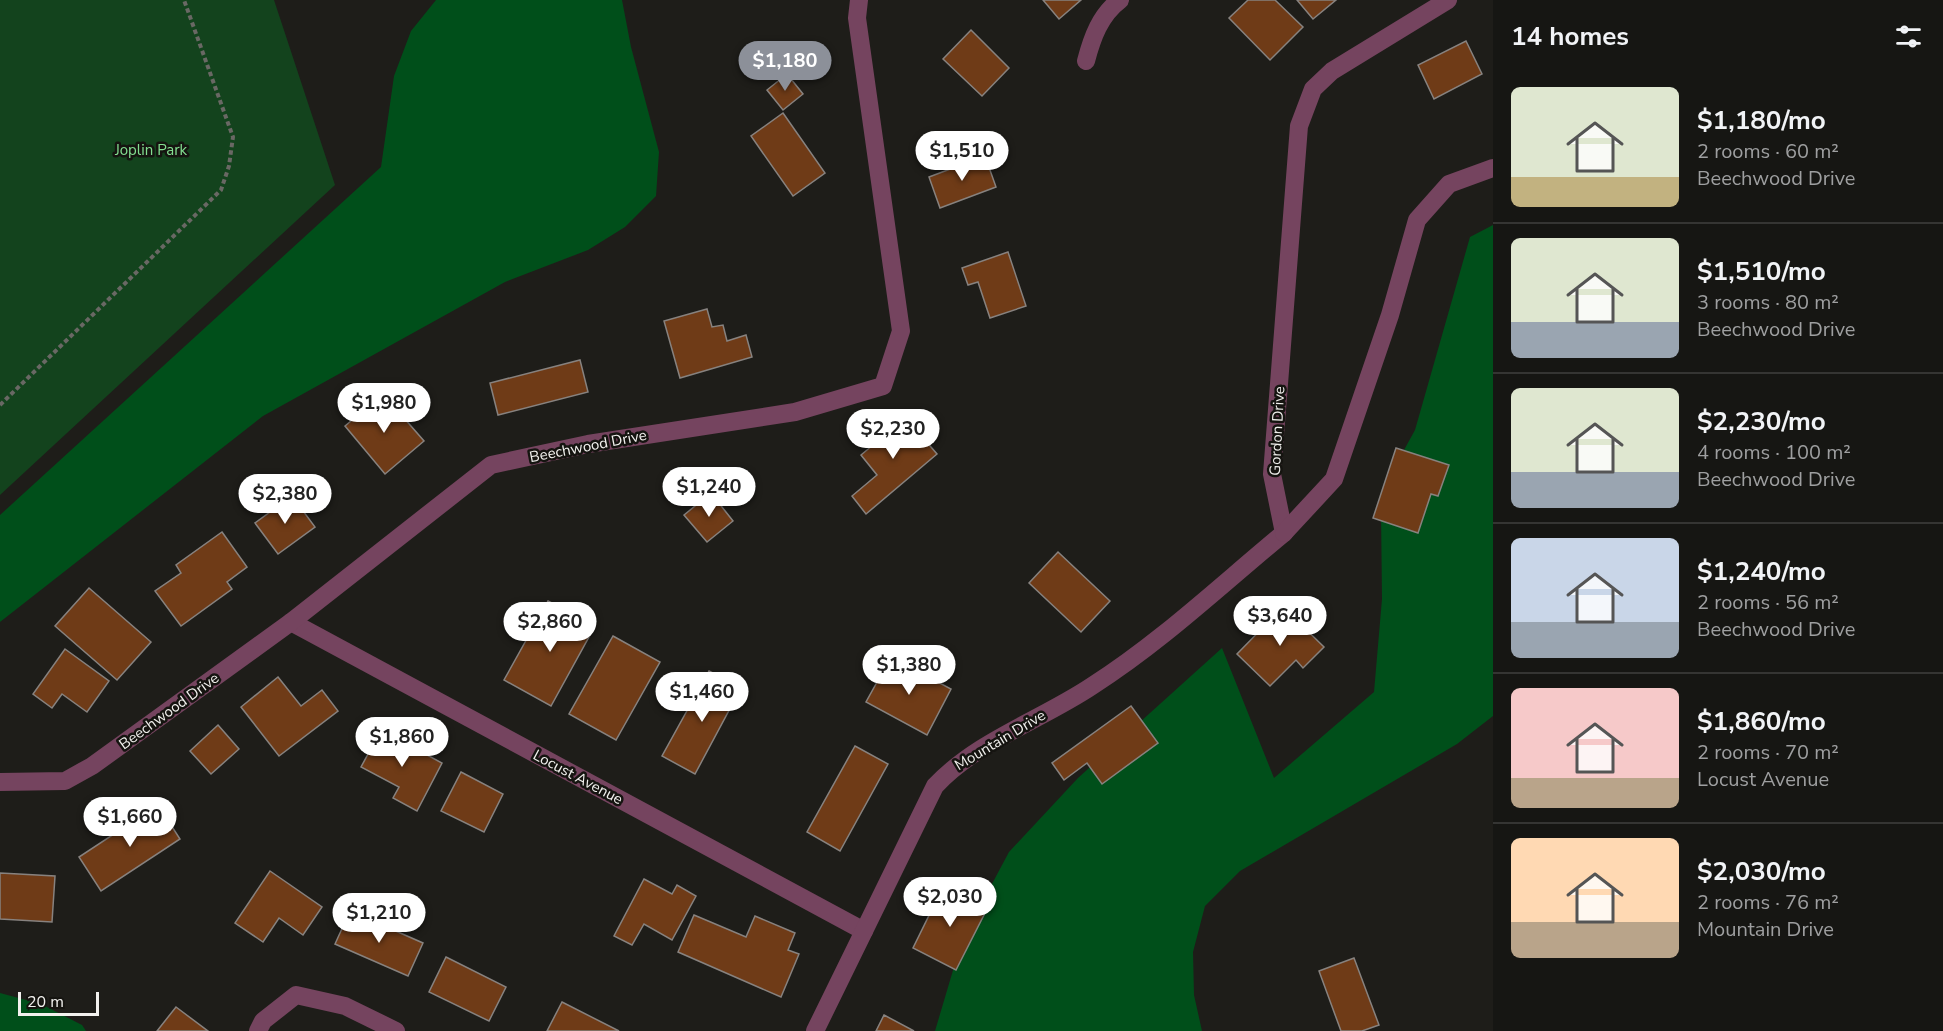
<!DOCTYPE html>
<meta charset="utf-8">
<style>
:root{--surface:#161613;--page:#1f1f1c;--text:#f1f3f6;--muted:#9e9fa0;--line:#353533;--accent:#8c9099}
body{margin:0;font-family:"Nunito Sans",sans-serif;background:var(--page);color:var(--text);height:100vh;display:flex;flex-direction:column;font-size:22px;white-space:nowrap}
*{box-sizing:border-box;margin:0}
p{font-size:20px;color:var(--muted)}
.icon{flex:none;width:33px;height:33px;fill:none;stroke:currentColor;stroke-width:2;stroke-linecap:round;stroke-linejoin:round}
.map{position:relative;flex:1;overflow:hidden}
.side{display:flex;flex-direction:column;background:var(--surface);width:450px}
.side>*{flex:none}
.scale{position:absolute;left:18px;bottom:15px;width:81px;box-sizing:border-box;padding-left:6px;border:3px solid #f2f1ee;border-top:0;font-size:16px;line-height:21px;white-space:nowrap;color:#f2f1ee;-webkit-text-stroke:4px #151410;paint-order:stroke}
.price{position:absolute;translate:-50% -51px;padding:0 14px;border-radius:21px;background:#fff;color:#222;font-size:20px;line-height:39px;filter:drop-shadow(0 2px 3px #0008)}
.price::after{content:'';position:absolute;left:50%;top:36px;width:18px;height:14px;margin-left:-9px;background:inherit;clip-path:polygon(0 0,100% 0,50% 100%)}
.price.active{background:var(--accent);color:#fff}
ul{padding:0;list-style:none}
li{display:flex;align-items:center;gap:18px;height:150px;padding:0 18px}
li+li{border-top:2px solid var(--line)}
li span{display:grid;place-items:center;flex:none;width:168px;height:120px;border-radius:9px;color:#555}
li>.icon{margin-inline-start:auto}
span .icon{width:72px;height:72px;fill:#fffc;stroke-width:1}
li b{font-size:26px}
h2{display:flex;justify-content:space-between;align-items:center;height:72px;padding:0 18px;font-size:26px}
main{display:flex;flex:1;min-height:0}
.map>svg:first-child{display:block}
</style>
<main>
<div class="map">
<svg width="1493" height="1031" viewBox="0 0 1493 1031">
<rect width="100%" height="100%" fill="#1e1d19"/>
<!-- green -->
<polygon fill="#13431d" points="0,0 274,0 335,185 0,495"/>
<!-- forest -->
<g fill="#004f1a">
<polygon points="436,0 622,0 631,47 659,152 656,196 625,227 588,250 505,282 263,416 0,622 0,515 381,167 394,76 411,31"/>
<polygon points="1493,225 1493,716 1457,744 1240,871 1205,906 1193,952 1194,995 1202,1031 935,1031 962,940 1009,852 1078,778 1222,648 1274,778 1374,692 1382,599 1381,512 1393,470 1415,430 1470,237"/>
<polygon points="0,993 41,1004 82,1025 86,1031 0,1031"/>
</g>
<!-- building -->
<g fill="#6f3b17" stroke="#87827f" stroke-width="1.5">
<polygon points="1043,0 1081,0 1059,19"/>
<polygon points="1248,0 1275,0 1303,27 1270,60 1229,18"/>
<polygon points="1297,0 1336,0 1313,19"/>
<polygon points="971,30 1009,68 982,96 943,59"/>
<polygon points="1466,41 1482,74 1434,99 1418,65"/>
<polygon points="787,74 803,94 783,110 767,90"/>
<polygon points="783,113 825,173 793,196 751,136"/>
<polygon points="985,156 996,187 940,208 929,177"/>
<polygon points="1008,252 1026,306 990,318 978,282 968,285 962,268"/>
<polygon points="707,309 712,327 723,325 727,341 746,335 752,357 680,378 664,321"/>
<polygon points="580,360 588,392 498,415 490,383"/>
<polygon points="383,394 424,441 385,474 345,426"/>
<polygon points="899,410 937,454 866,514 852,496 877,475 861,455 885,435 879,427"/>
<polygon points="1396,448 1449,465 1438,496 1431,494 1418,533 1373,518"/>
<polygon points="711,493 733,521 707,542 684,515"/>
<polygon points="292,496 315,527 278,554 255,523"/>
<polygon points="222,532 247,567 227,582 232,589 181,626 155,591 181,573 176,565"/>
<polygon points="1058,552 1110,601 1081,632 1029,583"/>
<polygon points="89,588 151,642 117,680 55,626"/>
<polygon points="548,601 595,626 551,706 504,680"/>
<polygon points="1283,607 1324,647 1303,668 1296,660 1270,686 1237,654"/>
<polygon points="613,636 660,662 616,740 569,714"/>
<polygon points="65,649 109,681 87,712 62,694 52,708 33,694"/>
<polygon points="891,657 951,689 927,735 866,702"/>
<polygon points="709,671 741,688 695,774 662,756"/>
<polygon points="278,677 301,706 322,690 338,711 279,756 241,707"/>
<polygon points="1131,706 1158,743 1102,784 1087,763 1064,780 1052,763"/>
<polygon points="218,725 239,749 211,774 190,751"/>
<polygon points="381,730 442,763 417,811 393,798 399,787 361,767"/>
<polygon points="855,746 888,764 840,851 807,832"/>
<polygon points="461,772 503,794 484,832 441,811"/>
<polygon points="158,805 180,839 101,891 79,857"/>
<polygon points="270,871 322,907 303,935 279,918 263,942 235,923"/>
<polygon points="0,873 55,876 52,922 0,919"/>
<polygon points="644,879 672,894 677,885 696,896 672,940 644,924 632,945 614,936"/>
<polygon points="943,887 987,909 956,970 913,948"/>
<polygon points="350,911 423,943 408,976 335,944"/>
<polygon points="694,915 746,937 755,916 795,933 788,950 799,954 781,997 678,952"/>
<polygon points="446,957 506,987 489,1021 429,992"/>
<polygon points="1354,958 1379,1025 1362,1031 1341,1031 1319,971"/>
<polygon points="562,1002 619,1031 547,1031"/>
<polygon points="176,1007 208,1031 157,1031"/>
<polygon points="884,1015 914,1031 876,1031"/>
</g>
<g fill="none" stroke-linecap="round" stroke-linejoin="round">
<!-- path -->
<polyline stroke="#696864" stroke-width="4" stroke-dasharray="4.5 3" stroke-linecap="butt" points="0,405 221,190 229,166 233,137 184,0"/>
<!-- minor -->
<g stroke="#75445f" stroke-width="18">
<path d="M1086 61C1092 38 1100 15 1120 0"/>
<polyline points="291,622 864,931"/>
<polyline points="0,782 65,781 92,766 291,622 491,465 588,444 795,412 883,386 901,331 857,18 859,0"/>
<polyline points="258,1031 263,1021 296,995 345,1006 396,1031"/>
<path d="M815 1031 935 786C977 741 1041 720 1092 686 1161 642 1221 585 1284 533"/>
</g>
<!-- tertiary -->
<g stroke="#75445f" stroke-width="18">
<polyline points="1284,533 1272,474 1299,126 1313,89 1332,71 1448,0"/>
<polyline points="1284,533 1334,479 1390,315 1417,220 1449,184 1493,168"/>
</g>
</g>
<g text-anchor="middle" stroke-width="5" stroke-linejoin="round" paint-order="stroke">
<!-- park labels -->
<g font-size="15" fill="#83de90" stroke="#151410">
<text x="151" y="155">Joplin Park</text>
</g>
<!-- street labels -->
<g font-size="15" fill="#f2f1ee" stroke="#151410">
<text transform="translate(1277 431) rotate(-87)" y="5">Gordon Drive</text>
<text transform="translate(588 446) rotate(-11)" y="5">Beechwood Drive</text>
<text transform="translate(169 711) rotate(-36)" y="5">Beechwood Drive</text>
<text transform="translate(1000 740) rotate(-31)" y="5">Mountain Drive</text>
<text transform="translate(578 777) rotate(28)" y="5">Locust Avenue</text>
</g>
</g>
</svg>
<div class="scale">20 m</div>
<b class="price active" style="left:785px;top:92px">$1,180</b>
<b class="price" style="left:962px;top:182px">$1,510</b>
<b class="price" style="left:384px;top:434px">$1,980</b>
<b class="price" style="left:893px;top:460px">$2,230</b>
<b class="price" style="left:709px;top:518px">$1,240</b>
<b class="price" style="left:285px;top:525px">$2,380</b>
<b class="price" style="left:1280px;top:647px">$3,640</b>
<b class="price" style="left:550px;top:653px">$2,860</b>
<b class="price" style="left:909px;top:696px">$1,380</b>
<b class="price" style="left:702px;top:723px">$1,460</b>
<b class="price" style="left:402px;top:768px">$1,860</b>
<b class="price" style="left:130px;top:848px">$1,660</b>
<b class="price" style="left:950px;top:928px">$2,030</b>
<b class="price" style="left:379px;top:944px">$1,210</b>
</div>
<section class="side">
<h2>14 homes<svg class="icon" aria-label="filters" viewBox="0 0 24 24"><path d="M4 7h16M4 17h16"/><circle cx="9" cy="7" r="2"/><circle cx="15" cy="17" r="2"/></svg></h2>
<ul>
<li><span style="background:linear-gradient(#dfe7d0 75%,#c2b280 0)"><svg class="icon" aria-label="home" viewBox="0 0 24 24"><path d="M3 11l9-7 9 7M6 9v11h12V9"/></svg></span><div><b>$1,180/mo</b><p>2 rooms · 60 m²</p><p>Beechwood Drive</p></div></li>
<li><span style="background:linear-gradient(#dfe7d0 70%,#9aa5b1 0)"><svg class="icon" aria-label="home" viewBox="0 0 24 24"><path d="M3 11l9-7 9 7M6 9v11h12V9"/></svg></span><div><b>$1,510/mo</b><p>3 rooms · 80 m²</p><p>Beechwood Drive</p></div></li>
<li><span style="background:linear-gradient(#dfe7d0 70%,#9aa5b1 0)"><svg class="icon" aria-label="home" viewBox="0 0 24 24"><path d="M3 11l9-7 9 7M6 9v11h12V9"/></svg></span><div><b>$2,230/mo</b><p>4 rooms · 100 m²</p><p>Beechwood Drive</p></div></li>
<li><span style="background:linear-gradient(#c9d6e8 70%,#9aa5b1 0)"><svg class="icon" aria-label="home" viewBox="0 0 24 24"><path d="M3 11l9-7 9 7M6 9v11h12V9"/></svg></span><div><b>$1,240/mo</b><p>2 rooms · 56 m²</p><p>Beechwood Drive</p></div></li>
<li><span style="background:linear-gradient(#f6c9c9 75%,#b9a48a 0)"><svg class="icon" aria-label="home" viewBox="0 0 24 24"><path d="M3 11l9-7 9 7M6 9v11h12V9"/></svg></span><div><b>$1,860/mo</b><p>2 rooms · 70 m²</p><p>Locust Avenue</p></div></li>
<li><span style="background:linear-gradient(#ffd9b3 70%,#b9a48a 0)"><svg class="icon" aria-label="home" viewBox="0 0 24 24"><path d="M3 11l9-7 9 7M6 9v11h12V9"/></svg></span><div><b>$2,030/mo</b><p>2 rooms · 76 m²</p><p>Mountain Drive</p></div></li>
</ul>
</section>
</main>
